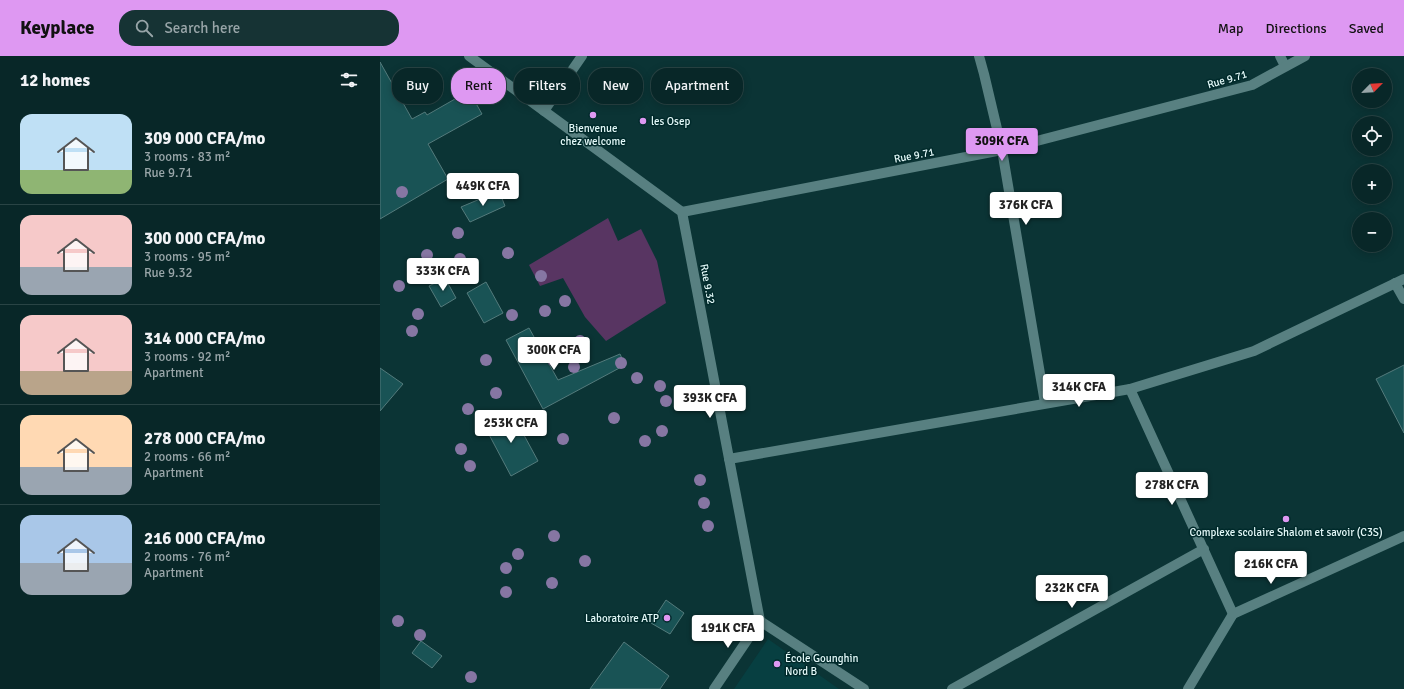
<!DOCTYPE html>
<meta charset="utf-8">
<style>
:root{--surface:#082728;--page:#163334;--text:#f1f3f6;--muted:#98a5a8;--line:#294445;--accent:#de98f2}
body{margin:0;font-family:Signika,sans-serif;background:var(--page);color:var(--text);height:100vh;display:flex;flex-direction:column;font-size:15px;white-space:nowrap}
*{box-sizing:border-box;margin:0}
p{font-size:13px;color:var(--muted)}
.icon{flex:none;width:22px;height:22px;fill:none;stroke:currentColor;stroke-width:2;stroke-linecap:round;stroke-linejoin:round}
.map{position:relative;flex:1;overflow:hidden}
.drawer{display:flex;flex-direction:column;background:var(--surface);width:380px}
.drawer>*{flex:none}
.hud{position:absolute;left:12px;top:12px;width:380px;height:36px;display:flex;gap:8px}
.needle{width:26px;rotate:66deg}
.controls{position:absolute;left:972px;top:12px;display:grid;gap:8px}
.controls a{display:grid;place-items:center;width:40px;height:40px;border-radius:50%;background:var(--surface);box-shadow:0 2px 10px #0003,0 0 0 1px var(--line);font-size:20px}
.price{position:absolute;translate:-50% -34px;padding:0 9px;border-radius:4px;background:#fff;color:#222;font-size:13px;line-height:26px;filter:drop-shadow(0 1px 2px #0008)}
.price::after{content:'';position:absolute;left:50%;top:24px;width:12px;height:9px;margin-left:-6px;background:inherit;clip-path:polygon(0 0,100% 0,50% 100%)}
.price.current{background:var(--accent);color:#111}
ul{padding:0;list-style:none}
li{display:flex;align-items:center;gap:12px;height:100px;padding:0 20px}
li+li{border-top:1px solid var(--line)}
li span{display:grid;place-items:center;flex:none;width:112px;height:80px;border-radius:12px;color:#555}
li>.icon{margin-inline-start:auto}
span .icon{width:48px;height:48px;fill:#fffc;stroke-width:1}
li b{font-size:17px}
h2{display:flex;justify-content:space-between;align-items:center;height:48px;padding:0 20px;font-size:17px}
.tag{padding:0 14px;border-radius:16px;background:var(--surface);box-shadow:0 2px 10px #0003,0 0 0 1px var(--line);font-size:14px;line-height:36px}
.tag.current{background:var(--accent);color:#111}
header{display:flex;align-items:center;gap:24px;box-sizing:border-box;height:56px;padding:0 20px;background:var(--accent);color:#111}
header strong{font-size:19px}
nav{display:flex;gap:22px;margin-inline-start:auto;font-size:14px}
.search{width:280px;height:36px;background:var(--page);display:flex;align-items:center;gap:10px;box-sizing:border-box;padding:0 14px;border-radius:16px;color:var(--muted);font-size:15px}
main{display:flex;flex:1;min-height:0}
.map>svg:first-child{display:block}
</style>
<header>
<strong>Keyplace</strong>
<div class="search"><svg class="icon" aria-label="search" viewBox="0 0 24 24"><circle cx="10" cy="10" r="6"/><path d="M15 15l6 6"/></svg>Search here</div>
<nav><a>Map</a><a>Directions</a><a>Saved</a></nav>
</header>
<main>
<section class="drawer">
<h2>12 homes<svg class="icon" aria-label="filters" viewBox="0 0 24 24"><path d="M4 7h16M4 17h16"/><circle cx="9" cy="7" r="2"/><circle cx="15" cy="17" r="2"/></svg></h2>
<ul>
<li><span style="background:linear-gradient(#bfe0f5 70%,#8fb573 0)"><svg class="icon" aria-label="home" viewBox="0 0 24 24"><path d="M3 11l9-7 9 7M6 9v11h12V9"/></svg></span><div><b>309 000 CFA/mo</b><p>3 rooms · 83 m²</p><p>Rue 9.71</p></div></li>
<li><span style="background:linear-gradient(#f6c9c9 65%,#9aa5b1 0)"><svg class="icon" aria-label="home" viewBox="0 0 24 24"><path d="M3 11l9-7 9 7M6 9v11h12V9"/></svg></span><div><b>300 000 CFA/mo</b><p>3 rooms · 95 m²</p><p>Rue 9.32</p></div></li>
<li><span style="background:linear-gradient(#f6c9c9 70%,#b9a48a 0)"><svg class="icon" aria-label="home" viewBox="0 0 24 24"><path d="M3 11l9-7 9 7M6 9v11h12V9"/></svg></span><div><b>314 000 CFA/mo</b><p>3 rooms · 92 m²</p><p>Apartment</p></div></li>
<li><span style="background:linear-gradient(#ffd9b3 65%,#9aa5b1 0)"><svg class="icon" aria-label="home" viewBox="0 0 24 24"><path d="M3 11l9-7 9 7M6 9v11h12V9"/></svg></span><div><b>278 000 CFA/mo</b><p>2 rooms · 66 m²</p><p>Apartment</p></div></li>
<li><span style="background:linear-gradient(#a9c7e8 60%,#9aa5b1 0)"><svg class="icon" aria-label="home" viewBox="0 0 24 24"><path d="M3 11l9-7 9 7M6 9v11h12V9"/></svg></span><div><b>216 000 CFA/mo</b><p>2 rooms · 76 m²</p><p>Apartment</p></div></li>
</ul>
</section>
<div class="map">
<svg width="1024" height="633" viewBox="0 0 1024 633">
<rect width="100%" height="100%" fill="#0b3435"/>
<!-- built -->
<polygon fill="#073f41" points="388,583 459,633 354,633"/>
<!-- green -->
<polygon fill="#583562" points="228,162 238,185 261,173 277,205 286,247 226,285 205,261 183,222 160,230 149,209"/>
<!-- building -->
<g fill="#195355" stroke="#547b7c">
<polygon points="0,6 32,63 45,56 47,59 89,35 102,58 48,88 68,123 0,163"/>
<polygon points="119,135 125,150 90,166 81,151"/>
<polygon points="65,222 76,242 61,251 49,230"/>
<polygon points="106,226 123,257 104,267 87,237"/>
<polygon points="149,272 178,324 240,298 245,309 163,353 126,284"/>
<polygon points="1024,309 1024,377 996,323"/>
<polygon points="0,312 23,328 0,355"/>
<polygon points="132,357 158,405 131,420 105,371"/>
<polygon points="286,544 304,557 290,578 271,567"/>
<polygon points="41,585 62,600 52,612 32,597"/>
<polygon points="244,586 289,620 280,633 210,633"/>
</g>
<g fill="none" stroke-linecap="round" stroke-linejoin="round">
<!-- minor -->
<g stroke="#588081" stroke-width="10">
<polyline points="89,0 302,156 380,565"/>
<polyline points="599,0 604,18 622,94 665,347"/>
<polyline points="900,0 905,10"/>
<polyline points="164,55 202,0"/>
<polyline points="302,156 622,94 872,29 925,0"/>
<polyline points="1015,227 1024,243"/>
<polyline points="750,333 853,558"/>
<polyline points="349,403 750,333 874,295 1024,223"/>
<polyline points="380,565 484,633"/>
<polyline points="334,633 380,565"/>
<polyline points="572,633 824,493"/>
<polyline points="808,633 853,558 1024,480"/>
</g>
</g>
<!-- trees -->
<g fill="#8676a3">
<circle cx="22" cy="136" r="6"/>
<circle cx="78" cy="177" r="6"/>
<circle cx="128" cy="197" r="6"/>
<circle cx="47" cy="199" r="6"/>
<circle cx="80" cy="203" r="6"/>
<circle cx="161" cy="220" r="6"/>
<circle cx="19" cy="230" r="6"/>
<circle cx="185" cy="245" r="6"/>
<circle cx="165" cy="255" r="6"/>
<circle cx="38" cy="258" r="6"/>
<circle cx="132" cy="259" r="6"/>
<circle cx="32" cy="275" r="6"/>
<circle cx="200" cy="285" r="6"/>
<circle cx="106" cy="304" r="6"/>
<circle cx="173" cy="304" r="6"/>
<circle cx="241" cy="307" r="6"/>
<circle cx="194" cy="311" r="6"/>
<circle cx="257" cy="322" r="6"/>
<circle cx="280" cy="330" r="6"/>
<circle cx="116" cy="337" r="6"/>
<circle cx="286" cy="345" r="6"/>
<circle cx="88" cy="353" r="6"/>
<circle cx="234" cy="362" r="6"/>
<circle cx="282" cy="375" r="6"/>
<circle cx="183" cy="383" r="6"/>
<circle cx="265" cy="385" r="6"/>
<circle cx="81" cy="393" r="6"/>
<circle cx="90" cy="410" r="6"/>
<circle cx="320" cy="424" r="6"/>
<circle cx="324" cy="447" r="6"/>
<circle cx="328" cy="470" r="6"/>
<circle cx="174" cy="480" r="6"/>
<circle cx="138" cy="498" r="6"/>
<circle cx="205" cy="505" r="6"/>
<circle cx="126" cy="512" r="6"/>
<circle cx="172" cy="527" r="6"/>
<circle cx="126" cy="536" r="6"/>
<circle cx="18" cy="565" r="6"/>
<circle cx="40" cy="579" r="6"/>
<circle cx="91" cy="621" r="6"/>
</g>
<!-- markers -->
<g fill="#de98f2" stroke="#002a2b" stroke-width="1.5">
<circle cx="213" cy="59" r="4"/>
<circle cx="263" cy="65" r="4"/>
<circle cx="906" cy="463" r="4"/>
<circle cx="287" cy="562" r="4"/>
<circle cx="397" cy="608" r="4"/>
</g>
<g text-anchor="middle" stroke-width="3" stroke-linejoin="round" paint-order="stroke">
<!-- street labels -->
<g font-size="11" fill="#e4f9f9" stroke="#002a2b">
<text transform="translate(847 23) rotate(-16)" y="4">Rue 9.71</text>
<text transform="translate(534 99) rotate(-11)" y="4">Rue 9.71</text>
<text transform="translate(328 228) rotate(79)" y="4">Rue 9.32</text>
</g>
<!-- poi labels -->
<g font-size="11" fill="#e4f9f9" stroke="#002a2b" text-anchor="start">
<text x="271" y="69">les Osep</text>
<text x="213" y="76" text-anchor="middle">Bienvenue<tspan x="213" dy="13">chez welcome</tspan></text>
<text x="906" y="480" text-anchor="middle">Complexe scolaire Shalom et savoir (C3S)</text>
<text x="279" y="566" text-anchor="end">Laboratoire ATP</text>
<text x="405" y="606">École Gounghin<tspan x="405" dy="13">Nord B</tspan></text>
</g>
</g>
</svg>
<div class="controls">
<a><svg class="needle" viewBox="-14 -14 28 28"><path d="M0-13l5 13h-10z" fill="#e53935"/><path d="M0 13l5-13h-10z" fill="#98a5a8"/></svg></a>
<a><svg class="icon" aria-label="locate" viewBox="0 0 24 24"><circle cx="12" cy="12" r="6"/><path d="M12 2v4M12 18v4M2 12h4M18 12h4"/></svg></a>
<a>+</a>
<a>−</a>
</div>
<b class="price current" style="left:622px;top:106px">309K CFA</b>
<b class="price" style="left:103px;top:151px">449K CFA</b>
<b class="price" style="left:646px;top:170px">376K CFA</b>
<b class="price" style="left:63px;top:236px">333K CFA</b>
<b class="price" style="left:174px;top:315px">300K CFA</b>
<b class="price" style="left:699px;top:352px">314K CFA</b>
<b class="price" style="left:330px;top:363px">393K CFA</b>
<b class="price" style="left:131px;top:388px">253K CFA</b>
<b class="price" style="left:792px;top:450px">278K CFA</b>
<b class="price" style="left:891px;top:529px">216K CFA</b>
<b class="price" style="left:692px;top:553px">232K CFA</b>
<b class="price" style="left:348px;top:593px">191K CFA</b>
<div class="hud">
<a class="tag">Buy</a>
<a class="tag current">Rent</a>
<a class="tag">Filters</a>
<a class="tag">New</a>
<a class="tag">Apartment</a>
</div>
</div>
</main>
